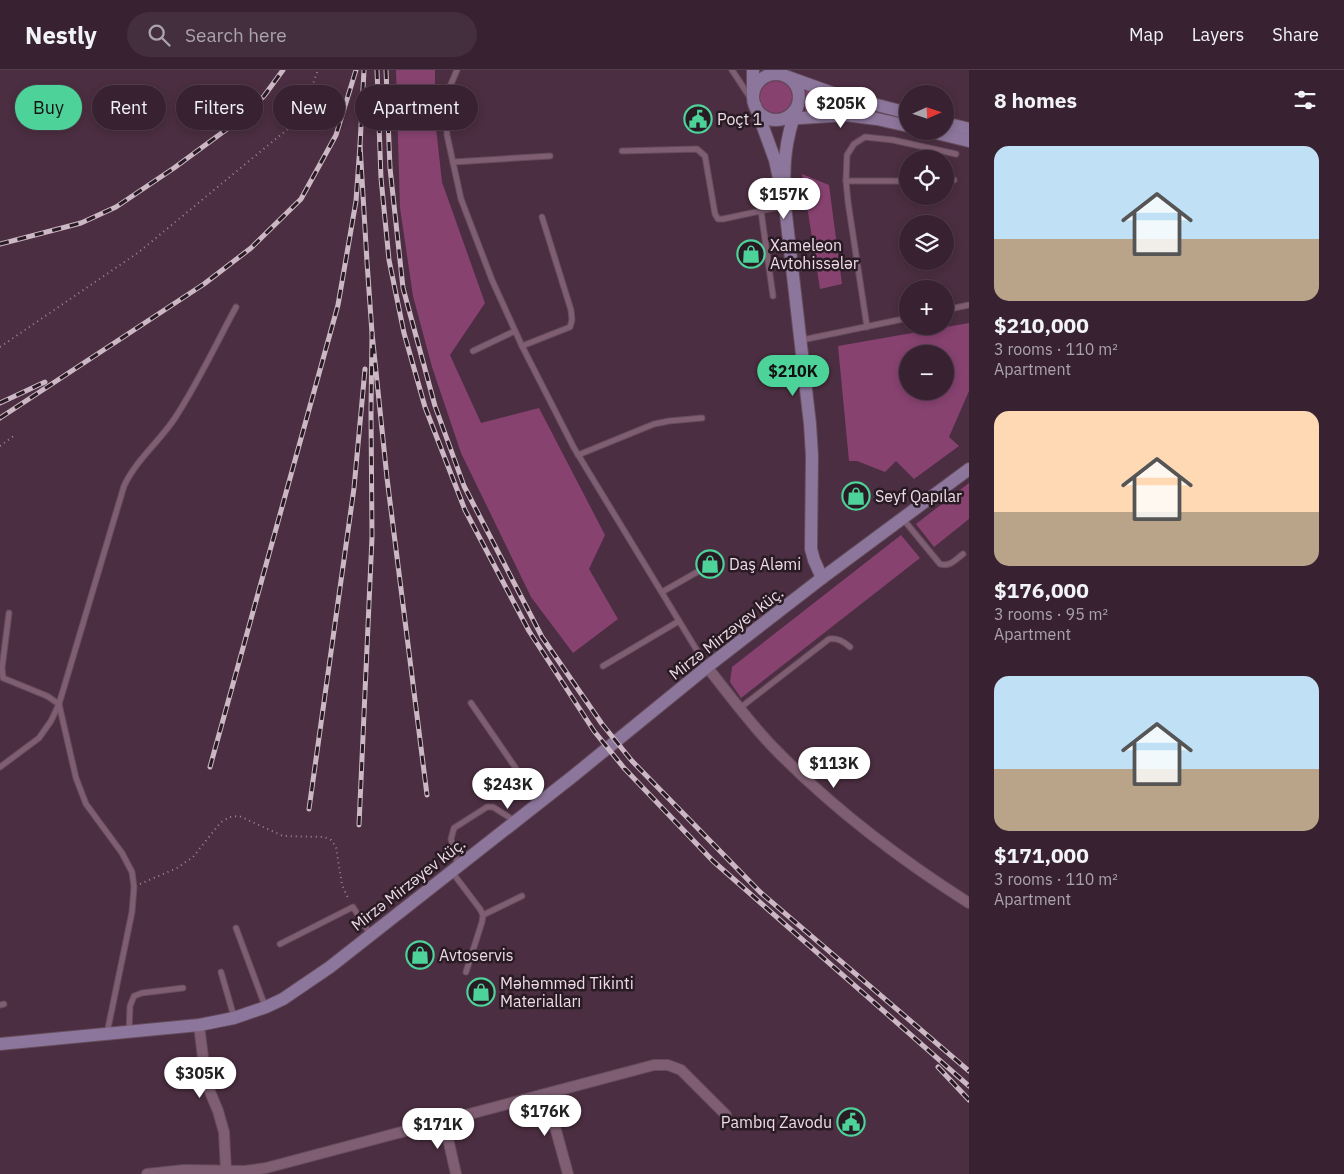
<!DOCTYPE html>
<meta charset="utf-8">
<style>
:root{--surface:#382231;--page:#432f3d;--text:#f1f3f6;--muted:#aba4ab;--line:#523f4d;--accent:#4dd39a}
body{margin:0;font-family:"IBM Plex Sans",sans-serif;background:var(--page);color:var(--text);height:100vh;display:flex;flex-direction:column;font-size:19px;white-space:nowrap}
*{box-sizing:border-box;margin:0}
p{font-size:16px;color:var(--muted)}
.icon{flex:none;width:28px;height:28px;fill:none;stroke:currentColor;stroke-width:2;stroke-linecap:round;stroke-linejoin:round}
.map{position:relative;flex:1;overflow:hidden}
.side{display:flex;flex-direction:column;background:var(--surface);width:375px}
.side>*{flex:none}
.top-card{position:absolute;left:15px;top:15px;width:475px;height:45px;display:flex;gap:10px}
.needle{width:32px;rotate:87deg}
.buttons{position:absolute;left:899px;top:15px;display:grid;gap:10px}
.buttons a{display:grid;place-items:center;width:55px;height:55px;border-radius:50%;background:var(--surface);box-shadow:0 2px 8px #0003,0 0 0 1px var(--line);font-size:25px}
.price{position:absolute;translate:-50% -42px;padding:0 11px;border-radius:18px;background:#fff;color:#222;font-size:16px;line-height:32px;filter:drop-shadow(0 1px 2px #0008)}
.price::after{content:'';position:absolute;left:50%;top:30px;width:15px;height:11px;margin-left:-8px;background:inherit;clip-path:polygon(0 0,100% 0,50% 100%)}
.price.current{background:var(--accent);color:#111}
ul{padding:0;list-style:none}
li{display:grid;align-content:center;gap:10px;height:265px;padding:0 25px}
li span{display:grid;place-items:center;height:155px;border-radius:15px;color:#555}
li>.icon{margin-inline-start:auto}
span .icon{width:90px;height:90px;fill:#fffc;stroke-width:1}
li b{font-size:21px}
h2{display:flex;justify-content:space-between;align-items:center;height:60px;padding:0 25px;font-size:21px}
.chip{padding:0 18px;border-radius:22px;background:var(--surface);box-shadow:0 2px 8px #0003,0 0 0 1px var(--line);font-size:18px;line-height:45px}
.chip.current{background:var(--accent);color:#111}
header{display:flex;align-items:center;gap:30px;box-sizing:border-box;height:70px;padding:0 25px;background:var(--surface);border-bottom:1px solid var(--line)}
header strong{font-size:24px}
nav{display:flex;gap:28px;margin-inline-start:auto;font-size:18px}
.search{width:350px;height:45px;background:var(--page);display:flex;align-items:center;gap:12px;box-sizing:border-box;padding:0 18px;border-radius:28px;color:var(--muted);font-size:19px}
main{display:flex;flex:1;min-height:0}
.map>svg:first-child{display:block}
</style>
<header>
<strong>Nestly</strong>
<div class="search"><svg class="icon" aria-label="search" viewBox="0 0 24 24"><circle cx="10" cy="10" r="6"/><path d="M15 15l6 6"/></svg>Search here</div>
<nav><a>Map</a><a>Layers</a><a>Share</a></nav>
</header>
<main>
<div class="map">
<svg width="969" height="1104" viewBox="0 0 969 1104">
<rect width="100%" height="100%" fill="#4b2e41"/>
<!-- green -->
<g fill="#874270" fill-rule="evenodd">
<polygon points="396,0 435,0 435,49 442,112 485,233 450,285 481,353 539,338 605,465 589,499 618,549 573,583 531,527 461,383 432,297 413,226 400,138"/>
<circle cx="776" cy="27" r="16"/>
<polygon points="806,20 865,39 805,41"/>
<polygon points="802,104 829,115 842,214 820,219"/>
<path d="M969 253V321L949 367 959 376 914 409 896 391 885 402 857 391H849L838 276ZM908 284H945V321H908Z"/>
<polygon points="969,413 969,449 934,477 916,454"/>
<polygon points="901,465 920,488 741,628 730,612 732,597"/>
</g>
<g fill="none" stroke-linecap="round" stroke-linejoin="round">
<!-- lane casing -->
<g stroke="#654c5c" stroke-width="7">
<g id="lane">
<polyline points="457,0 448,21 446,39 447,65 461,129 492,210 522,276 574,378 707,597"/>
<polyline points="732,0 755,35"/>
<polyline points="769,0 779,4"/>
<polyline points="622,81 697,79 705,86 715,144 718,149 723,149 784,136"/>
<polyline points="453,92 550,86"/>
<polyline points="846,111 908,111"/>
<polyline points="945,111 954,110"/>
<polyline points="761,141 773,226"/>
<polyline points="945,240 969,235"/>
<polyline points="867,257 848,132 846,111 847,85 854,74 865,67 893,70 956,84"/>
<polyline points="802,270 908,248"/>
<polyline points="522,276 570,257 572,250 571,240 542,147"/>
<polyline points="473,281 515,261"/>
<polyline points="578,385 654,354 669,351 702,348"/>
<path d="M903 449 940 494C950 497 955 490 963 484"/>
<polyline points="662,522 699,501"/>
<polyline points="9,543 2,598 3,608 47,626 59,634 76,708 86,734 122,783 132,802 134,817 132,842 107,963"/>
<polyline points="603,596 679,551"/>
<polyline points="471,633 539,732"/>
<path d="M740 638 829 569C838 568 843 571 850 577"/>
<path d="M0 697 39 668 51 651 59 634 124 416C136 390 159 372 175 348 198 313 216 274 236 237"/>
<polyline points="458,795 451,769 454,758 487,737 493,737 515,751"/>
<polyline points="452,802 480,839 483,845 482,852 466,902"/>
<polyline points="483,845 522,826"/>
<polyline points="236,858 265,936"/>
<polyline points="280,874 353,837 370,864"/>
<polyline points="221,902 234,947"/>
<polyline points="0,935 4,934"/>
<polyline points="129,962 130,936 134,926 142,923 183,918"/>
</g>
</g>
<!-- street casing -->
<g stroke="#654c5c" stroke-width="12">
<g id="street">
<path d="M707 597C728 623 749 652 772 676 831 737 898 788 969 833"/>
<polyline points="199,955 206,1012 218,1041 224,1062 226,1101"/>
<polyline points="546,1024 568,1104"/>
<polyline points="444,1051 456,1104"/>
<polyline points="147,1104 184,1100 245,1101 266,1098 654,995 668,995 681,1000 726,1045"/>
</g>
</g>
<!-- secondary casing -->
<g stroke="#654c5c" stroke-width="14">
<g id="secondary">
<polyline points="753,0 753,22"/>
<circle cx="776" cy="27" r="23"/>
<polyline points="788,7 838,25 908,43"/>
<path d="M755 35 775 90 785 136C783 98 784 71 798 35"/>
<polyline points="786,49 846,45 877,49 908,56"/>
<polyline points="945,53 969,59"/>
<polyline points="928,61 969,71"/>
<polyline points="785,136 810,354 812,386 811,479 814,490 822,508"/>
<polyline points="0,974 199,955 234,948 266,937 283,929 330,897 572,707 707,597 822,508 969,399"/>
</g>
</g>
<!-- path -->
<g stroke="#9e8695" stroke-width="2" stroke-dasharray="1 4" stroke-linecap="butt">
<polyline points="0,277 139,182 289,58 307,30 318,0"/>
<polyline points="0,376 15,365"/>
<polyline points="140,814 177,798 193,787 221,752 230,747 239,746 283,766 324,767 331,770 336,777 342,815 349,830"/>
</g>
<!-- lane -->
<use href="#lane" stroke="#7f5e73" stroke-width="5"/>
<!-- street -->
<use href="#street" stroke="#7f5e73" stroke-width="10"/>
<!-- secondary -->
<use href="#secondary" stroke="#8c769b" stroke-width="12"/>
<!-- rail casing -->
<g stroke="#ccb7c4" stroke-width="5">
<g id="rail">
<polyline points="377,0 381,108 389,190 404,263 425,337 465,440 529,561 594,661 624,698 713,791 969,1016"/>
<polyline points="386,0 390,98 403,218 435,336 464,416 542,567 602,654 632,691 760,822 969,1001"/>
<polyline points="360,75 364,0"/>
<polyline points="0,174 81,153 116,137 174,98 238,51 264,26 283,0"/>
<polyline points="0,333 45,312"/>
<polyline points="0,348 204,214 251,178 301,129 336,65 356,0"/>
<polyline points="210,697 338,235 356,131 360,75 367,192 372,263"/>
<polyline points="309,739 354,418 365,299"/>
<polyline points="359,755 372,467 371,341 372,263 387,408 427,725"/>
<polyline points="938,997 969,1030"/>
</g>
</g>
<!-- rail -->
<use href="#rail" stroke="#291b24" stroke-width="3" stroke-dasharray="9" stroke-linecap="butt"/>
</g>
<!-- icons -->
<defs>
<g id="civic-ring" transform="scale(1.4375)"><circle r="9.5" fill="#291b24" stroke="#4dd39a" stroke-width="1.5"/><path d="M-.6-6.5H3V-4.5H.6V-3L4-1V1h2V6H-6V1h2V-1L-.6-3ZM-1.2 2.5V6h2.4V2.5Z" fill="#4dd39a"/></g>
<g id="shop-ring" transform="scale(1.4375)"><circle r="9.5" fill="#291b24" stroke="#4dd39a" stroke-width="1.5"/><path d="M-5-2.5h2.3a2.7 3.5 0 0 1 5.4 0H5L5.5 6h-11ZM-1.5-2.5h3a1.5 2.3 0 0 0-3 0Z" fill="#4dd39a"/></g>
</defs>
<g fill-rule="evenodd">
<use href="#civic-ring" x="698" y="49"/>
<use href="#shop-ring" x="751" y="184"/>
<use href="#shop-ring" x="856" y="426"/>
<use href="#shop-ring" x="710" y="494"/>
<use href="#shop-ring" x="420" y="885"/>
<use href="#shop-ring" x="481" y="922"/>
<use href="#civic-ring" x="851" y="1052"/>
</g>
<g text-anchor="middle" stroke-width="5" stroke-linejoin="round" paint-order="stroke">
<!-- poi labels -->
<g font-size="16" fill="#eedbe6" stroke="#291b24" text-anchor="start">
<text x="717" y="55">Poçt 1</text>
<text x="770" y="181">Xameleon<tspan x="770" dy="18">Avtohissələr</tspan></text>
<text x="875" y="432">Seyf Qapılar</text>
<text x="729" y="500">Daş Aləmi</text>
<text x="439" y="891">Avtoservis</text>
<text x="500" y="919">Məhəmməd Tikinti<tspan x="500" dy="18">Materialları</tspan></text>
<text x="832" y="1058" text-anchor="end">Pambıq Zavodu</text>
</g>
<!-- street labels -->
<g font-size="16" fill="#eedbe6" stroke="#291b24">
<text transform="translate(726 563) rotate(-38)" y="6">Mirzə Mirzəyev küç.</text>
<text transform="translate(408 814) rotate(-38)" y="6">Mirzə Mirzəyev küç.</text>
</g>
</g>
</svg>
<div class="buttons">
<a><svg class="needle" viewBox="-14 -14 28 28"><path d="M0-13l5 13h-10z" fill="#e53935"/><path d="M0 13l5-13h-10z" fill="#aba4ab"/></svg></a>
<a><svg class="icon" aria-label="locate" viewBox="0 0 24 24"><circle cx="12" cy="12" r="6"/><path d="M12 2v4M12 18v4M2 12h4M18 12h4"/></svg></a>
<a><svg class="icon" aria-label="layers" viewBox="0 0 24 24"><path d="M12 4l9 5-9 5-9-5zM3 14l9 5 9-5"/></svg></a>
<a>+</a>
<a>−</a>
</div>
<b class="price" style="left:841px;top:59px">$205K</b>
<b class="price" style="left:784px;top:150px">$157K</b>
<b class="price current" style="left:793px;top:327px">$210K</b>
<b class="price" style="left:834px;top:719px">$113K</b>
<b class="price" style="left:508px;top:740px">$243K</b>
<b class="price" style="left:200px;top:1029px">$305K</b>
<b class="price" style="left:545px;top:1067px">$176K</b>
<b class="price" style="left:438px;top:1080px">$171K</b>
<div class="top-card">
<a class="chip current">Buy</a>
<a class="chip">Rent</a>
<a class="chip">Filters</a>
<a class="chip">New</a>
<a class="chip">Apartment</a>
</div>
</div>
<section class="side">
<h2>8 homes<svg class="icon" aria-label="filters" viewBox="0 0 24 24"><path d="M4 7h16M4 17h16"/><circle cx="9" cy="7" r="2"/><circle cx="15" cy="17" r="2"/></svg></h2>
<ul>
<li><span style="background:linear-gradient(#bfe0f5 60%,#b9a48a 0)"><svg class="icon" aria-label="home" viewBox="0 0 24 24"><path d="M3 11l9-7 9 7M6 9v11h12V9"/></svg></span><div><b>$210,000</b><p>3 rooms · 110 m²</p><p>Apartment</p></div></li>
<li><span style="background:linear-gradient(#ffd9b3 65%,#b9a48a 0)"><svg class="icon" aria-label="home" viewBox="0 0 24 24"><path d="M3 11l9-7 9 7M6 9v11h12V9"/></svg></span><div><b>$176,000</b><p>3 rooms · 95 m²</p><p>Apartment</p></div></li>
<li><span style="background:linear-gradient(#bfe0f5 60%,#b9a48a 0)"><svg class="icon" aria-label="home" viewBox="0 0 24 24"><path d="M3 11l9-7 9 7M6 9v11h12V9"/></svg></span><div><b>$171,000</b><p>3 rooms · 110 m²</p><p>Apartment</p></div></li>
</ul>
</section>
</main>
